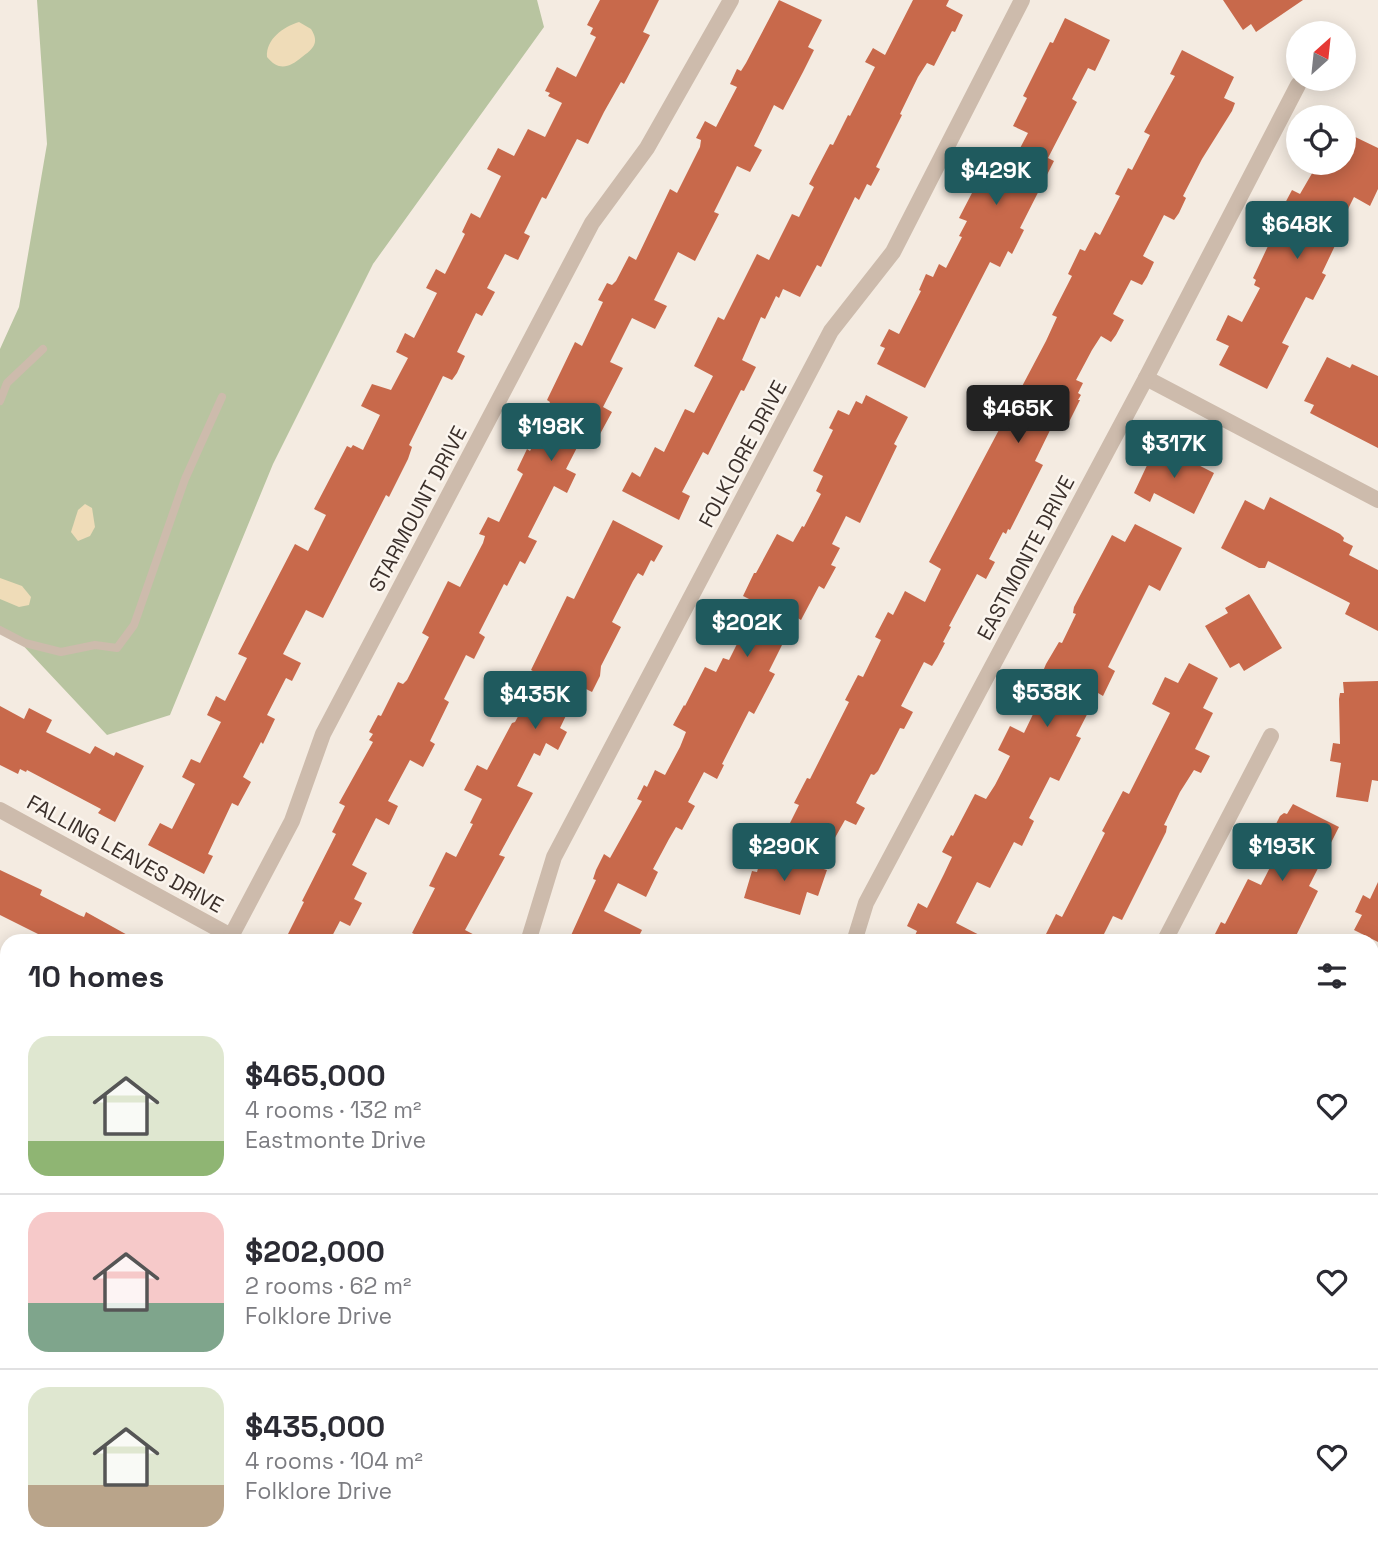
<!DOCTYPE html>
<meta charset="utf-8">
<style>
:root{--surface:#fff;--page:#f2f2f3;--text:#2b2b33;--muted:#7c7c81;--line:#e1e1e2;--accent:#1f5a5e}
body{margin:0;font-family:"Space Grotesk",sans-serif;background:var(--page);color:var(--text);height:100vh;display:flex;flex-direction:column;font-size:26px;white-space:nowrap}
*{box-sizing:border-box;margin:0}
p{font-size:23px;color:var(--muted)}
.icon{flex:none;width:38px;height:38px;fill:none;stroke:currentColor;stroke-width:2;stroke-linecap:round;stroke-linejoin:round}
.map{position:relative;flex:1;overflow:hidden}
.panel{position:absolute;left:0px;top:934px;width:1379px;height:625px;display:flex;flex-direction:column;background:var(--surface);border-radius:21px 21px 0 0;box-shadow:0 4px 18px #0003}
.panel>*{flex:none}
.needle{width:46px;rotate:27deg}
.fabs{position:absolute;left:1286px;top:21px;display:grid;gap:14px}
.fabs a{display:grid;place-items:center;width:70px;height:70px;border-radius:50%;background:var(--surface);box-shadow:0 4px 18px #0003;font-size:35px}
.price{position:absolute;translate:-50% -60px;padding:0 16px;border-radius:7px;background:var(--accent);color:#fff;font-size:23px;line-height:46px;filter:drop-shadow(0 2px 4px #0008)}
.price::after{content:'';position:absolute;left:50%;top:42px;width:21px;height:16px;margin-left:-10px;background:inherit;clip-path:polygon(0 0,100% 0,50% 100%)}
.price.active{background:#222;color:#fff}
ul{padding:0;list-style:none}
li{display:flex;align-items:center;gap:21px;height:175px;padding:0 28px}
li+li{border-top:2px solid var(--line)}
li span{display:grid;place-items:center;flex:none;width:196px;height:140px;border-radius:21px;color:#555}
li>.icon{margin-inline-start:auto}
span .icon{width:84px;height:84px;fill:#fffc;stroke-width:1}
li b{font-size:30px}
h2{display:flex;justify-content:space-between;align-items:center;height:84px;padding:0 28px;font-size:30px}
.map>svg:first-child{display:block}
</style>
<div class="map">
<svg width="1378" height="1559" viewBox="0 0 1378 1559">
<rect width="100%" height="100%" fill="#f4ebe1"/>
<!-- green -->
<polygon fill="#b8c4a0" points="37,0 537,0 544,27 373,264 273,464 170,715 107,735 16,638 0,629 0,349 19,307 47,144"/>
<!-- sand -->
<g fill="#efdcb8">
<path d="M299 22 311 29C320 43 313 49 302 57 290 67 279 72 267 57 266 39 283 27 299 22Z"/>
<polygon points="85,504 92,508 95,527 90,536 78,541 71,532 78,510"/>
<polygon points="0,578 22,586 31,597 29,605 19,607 0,599"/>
</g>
<!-- building -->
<g fill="#c8694b">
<polygon points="600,0 659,0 643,32 650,35 624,84 621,82 604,112 588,144 577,139 546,199 542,197 524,233 530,236 518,260 505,254 487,288 495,292 482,316 476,313 457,352 465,356 457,373 452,380 443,376 409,445 412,447 408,459 389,497 386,495 323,618 306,610 283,654 301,663 292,681 286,678 267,715 275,719 263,744 261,742 243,777 251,782 238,806 232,803 208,854 213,856 204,874 148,845 160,823 172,829 195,784 182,777 191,759 200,763 221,722 207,715 216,696 225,701 247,658 238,654 295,544 308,551 326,515 314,509 347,446 351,448 353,445 363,450 380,415 361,406 372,384 391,390 408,358 396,352 405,333 414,338 437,293 426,288 436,269 445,274 465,234 462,232 471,213 480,218 501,176 487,169 498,148 514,156 528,129 545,137 562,103 548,96 550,93 545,91 557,67 576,77 596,37 590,34 593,28 587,25"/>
<polygon points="779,0 822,20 808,47 814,50 803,72 783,110 774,105 754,146 762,150 750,172 737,166 714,212 719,214 695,261 678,252 654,300 667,306 655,329 632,318 610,362 623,368 603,407 612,412 600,434 587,428 566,469 576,474 567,493 554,486 528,537 537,541 525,564 520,561 507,586 504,584 479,633 485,637 474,659 466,655 444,699 449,702 430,741 435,744 423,767 410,760 388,801 398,806 389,825 376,818 352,865 367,873 354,899 362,903 350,926 340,921 329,942 290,942 292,936 288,934 304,902 302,901 336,834 332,832 345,806 339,803 373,742 369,740 373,734 369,732 378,715 381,716 398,682 403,684 407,680 429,637 422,633 448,581 460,587 483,543 485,536 479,534 488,517 499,522 523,474 517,470 527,449 530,451 551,410 547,409 550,402 547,400 575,342 582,346 603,302 598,300 607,283 612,285 616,281 629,256 636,260 670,189 677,193 700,147 701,140 696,138 705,121 716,127 737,87 730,84 737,69 741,71 746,63"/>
<polygon points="913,0 949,0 946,6 963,15 955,32 952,31 934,66 927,63 918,77 900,114 902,115 876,167 880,169 871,186 867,184 859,200 855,197 821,267 817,265 800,297 783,289 779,298 776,296 765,319 761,317 742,360 756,367 744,391 741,390 708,455 703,452 682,492 690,496 679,520 622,491 632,472 640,477 655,447 664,452 685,409 694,413 713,376 694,366 718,317 724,320 757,254 769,260 792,214 799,217 814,187 809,184 830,144 833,145 848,115 850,116 875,67 865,62 873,48 885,55"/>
<polygon points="1223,0 1303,0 1256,32 1251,24 1243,30"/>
<polygon points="1065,18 1110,40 1095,71 1088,68 1072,99 1077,102 1048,158 1054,161 1020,228 1024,230 1012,254 1008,251 1000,267 990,262 925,388 877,364 885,348 880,346 889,329 899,334 921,291 919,290 926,274 933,277 939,264 946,268 962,237 959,236 967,221 959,218 986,166 1003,175 1008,166 1010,167 1028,133 1013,126 1027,98 1023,96 1050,42 1053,43"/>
<polygon points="1182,50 1234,77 1224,98 1235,103 1232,111 1202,159 1183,196 1186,198 1179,213 1174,220 1164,215 1143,256 1154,262 1147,277 1142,285 1131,280 1113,314 1124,320 1116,335 1111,342 1101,336 1092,350 1076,380 1083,383 1078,393 1081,395 1078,400 1080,400 1067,426 1055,420 1035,461 1043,465 1010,530 1008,529 1006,534 1003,532 989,559 995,562 986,579 977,574 949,626 951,627 943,642 945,643 937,658 932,666 924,662 901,706 913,712 904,729 900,728 878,771 874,775 871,774 856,803 865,808 856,825 845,820 828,850 787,829 799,805 794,803 807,778 810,779 849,702 845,700 858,675 863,677 881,640 875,637 888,612 893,615 905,591 925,602 941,569 929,562 1046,341 1057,317 1052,315 1072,276 1068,274 1080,249 1085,251 1095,232 1100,235 1120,196 1115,194 1128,168 1132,170 1150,135 1144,132 1175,76 1170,74"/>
<polygon points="1349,134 1378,148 1378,189 1370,206 1354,197 1337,231 1341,233 1322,273 1326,275 1313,300 1306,297 1282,343 1289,346 1267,389 1219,365 1229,346 1216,340 1228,315 1242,322 1260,288 1254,285 1256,280 1253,278 1275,231 1272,230 1275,222 1292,190 1300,194 1318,163 1344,163 1344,144"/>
<polygon points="1327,357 1350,368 1352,364 1378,376 1378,448 1310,413 1314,405 1304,401"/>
<polygon points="866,395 908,417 894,444 897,446 860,523 846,516 832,544 840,548 831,565 836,567 824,589 819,586 801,620 796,617 769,671 775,674 754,714 749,711 722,764 724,765 717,779 704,772 688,802 695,806 682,830 676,827 669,839 653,869 658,872 646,897 618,883 604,911 642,930 636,942 568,942 596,880 593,879 596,870 604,854 610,858 642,801 637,799 644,785 647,787 655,770 665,775 680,747 686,732 673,725 684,705 685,706 705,667 716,672 723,658 729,660 745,628 738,625 751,600 743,596 754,573 756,573 777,534 793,542 802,526 804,527 821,494 816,491 823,476 813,471 833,430 829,428 838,410 849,415 856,401 862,404"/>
<polygon points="1157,444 1214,473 1194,514 1154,493 1150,502 1134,493"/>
<polygon points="1270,497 1340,534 1344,538 1343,541 1353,546 1349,555 1378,570 1378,631 1345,614 1350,603 1268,561 1265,568 1259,568 1221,548 1245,500 1264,510"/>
<polygon points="613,520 663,546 654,562 651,560 643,576 638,573 633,581 612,622 621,627 601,666 600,676 592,692 584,688 577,702 573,701 560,728 567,732 558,750 546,743 540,756 534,753 517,786 533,793 499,855 505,857 465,930 488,942 412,942 416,935 412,933 435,888 429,886 446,852 456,857 473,824 470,823 482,799 464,790 477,765 487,770 512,723 515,722 522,709 523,710 540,675 531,670 567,596 574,599"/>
<polygon points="1135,524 1182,548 1160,591 1149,585 1108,667 1115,671 1103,696 1098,693 1076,736 1081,738 1059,781 1050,777 1029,818 1034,821 1022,846 1014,842 990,888 977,882 956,923 993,942 912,942 917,931 907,926 918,903 927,908 944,874 952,857 942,852 951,835 953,836 975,794 986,799 995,785 1010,756 998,750 1010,726 1024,733 1047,685 1039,681 1046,664 1059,642 1062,643 1076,614 1073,613 1074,607 1112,535 1125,542"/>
<polygon points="1249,594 1282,648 1244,671 1239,663 1230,668 1205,626 1228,613 1225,608"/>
<polygon points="1189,663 1218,678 1203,708 1213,713 1195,749 1210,756 1201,773 1194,770 1180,792 1164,825 1167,826 1166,832 1122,920 1113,916 1100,942 1042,942 1056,914 1062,917 1105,833 1102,831 1123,791 1129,794 1170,713 1152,704 1165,677 1178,683"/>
<polygon points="1378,681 1378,781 1372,780 1368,802 1336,797 1341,763 1330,761 1333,743 1340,744 1339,699 1340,693 1344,693 1343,682"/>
<polygon points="0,706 24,719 29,708 52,720 46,732 90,754 95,746 114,756 116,752 144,766 115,822 98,813 101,809 27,770 26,772 20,769 18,774 0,765"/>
<polygon points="1293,804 1339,827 1309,886 1318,891 1293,942 1211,942 1221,922 1225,924 1248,879 1261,885 1280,848 1267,842 1280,816 1284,813 1287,814"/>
<polygon points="763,851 827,870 818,896 807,892 800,915 744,898 752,871 757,872"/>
<polygon points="0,870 42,890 40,895 79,915 84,917 86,912 140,942 35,942 38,934 0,915"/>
<polygon points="1378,882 1378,942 1354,930 1362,915 1355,912 1363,895 1370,899"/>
</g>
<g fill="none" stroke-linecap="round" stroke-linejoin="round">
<!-- path -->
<polyline stroke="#b9a596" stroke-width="3.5" stroke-dasharray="3.5 3.5" stroke-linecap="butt" points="515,1559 519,1552"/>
<!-- service -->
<g stroke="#cdbbac" stroke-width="8">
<polyline points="0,401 7,383 43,349"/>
<polyline points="0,630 25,643 61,652 95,645 117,648 134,625 185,479 222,397"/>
</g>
<!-- minor -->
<g stroke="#cdbbac" stroke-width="16">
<polyline points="1146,378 1378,500"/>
<polyline points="0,810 231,936"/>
<polyline points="228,942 292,821 323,734 592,223 647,148 731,0"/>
<polyline points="528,942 554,857 831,331 893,252 1022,0"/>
<polyline points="854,942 866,903 1146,378 1298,85"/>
<polyline points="1164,942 1271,736"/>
<polyline points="0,1110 7,1114"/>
<polyline points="1372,1149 1378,1138"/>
<polyline points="0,1352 7,1338"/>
<polyline points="1328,1552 1341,1559"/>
</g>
<!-- tertiary -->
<g stroke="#cdbbac" stroke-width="18">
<polyline points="1372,1539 1378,1527"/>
<polyline points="1361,1559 1365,1552"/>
</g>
</g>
<g text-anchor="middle" stroke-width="5" stroke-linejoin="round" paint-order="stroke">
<!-- street labels -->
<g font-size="21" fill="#3b302b" stroke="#fbf5ee">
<text transform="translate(743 454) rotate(-62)" y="7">FOLKLORE DRIVE</text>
<text transform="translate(418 509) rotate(-62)" y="7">STARMOUNT DRIVE</text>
<text transform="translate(1026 558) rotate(-62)" y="7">EASTMONTE DRIVE</text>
<text transform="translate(125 854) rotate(29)" y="7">FALLING LEAVES DRIVE</text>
</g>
</g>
</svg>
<div class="fabs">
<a><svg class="needle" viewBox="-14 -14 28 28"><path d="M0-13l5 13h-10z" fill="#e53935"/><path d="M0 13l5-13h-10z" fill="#7c7c81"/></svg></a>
<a><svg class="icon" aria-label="locate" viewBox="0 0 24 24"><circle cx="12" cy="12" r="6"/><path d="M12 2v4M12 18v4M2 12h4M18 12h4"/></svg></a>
</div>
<b class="price" style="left:996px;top:207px">$429K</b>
<b class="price" style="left:1297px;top:261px">$648K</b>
<b class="price active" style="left:1018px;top:445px">$465K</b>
<b class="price" style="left:551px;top:463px">$198K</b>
<b class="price" style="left:1174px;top:480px">$317K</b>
<b class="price" style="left:747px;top:659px">$202K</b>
<b class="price" style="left:1047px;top:729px">$538K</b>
<b class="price" style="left:535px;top:731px">$435K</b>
<b class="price" style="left:784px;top:883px">$290K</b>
<b class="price" style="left:1282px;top:883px">$193K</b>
<section class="panel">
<h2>10 homes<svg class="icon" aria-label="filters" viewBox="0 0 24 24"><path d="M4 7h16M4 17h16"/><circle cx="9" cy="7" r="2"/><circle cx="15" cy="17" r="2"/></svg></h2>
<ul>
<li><span style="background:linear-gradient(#dfe7d0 75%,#8fb573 0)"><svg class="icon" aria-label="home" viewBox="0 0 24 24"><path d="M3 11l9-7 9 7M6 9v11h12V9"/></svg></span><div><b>$465,000</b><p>4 rooms · 132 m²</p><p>Eastmonte Drive</p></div><svg class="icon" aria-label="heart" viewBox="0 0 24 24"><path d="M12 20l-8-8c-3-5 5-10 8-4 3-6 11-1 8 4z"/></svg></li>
<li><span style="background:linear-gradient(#f6c9c9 65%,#7fa58c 0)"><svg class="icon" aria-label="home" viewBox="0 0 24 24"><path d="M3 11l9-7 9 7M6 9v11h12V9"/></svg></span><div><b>$202,000</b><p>2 rooms · 62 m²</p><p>Folklore Drive</p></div><svg class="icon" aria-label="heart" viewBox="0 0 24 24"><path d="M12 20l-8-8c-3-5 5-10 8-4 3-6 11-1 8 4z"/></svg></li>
<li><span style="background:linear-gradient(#dfe7d0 70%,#b9a48a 0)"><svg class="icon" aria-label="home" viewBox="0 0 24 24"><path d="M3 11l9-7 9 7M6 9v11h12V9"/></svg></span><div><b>$435,000</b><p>4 rooms · 104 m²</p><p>Folklore Drive</p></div><svg class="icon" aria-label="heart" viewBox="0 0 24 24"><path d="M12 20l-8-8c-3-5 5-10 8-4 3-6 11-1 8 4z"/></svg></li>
</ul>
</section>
</div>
